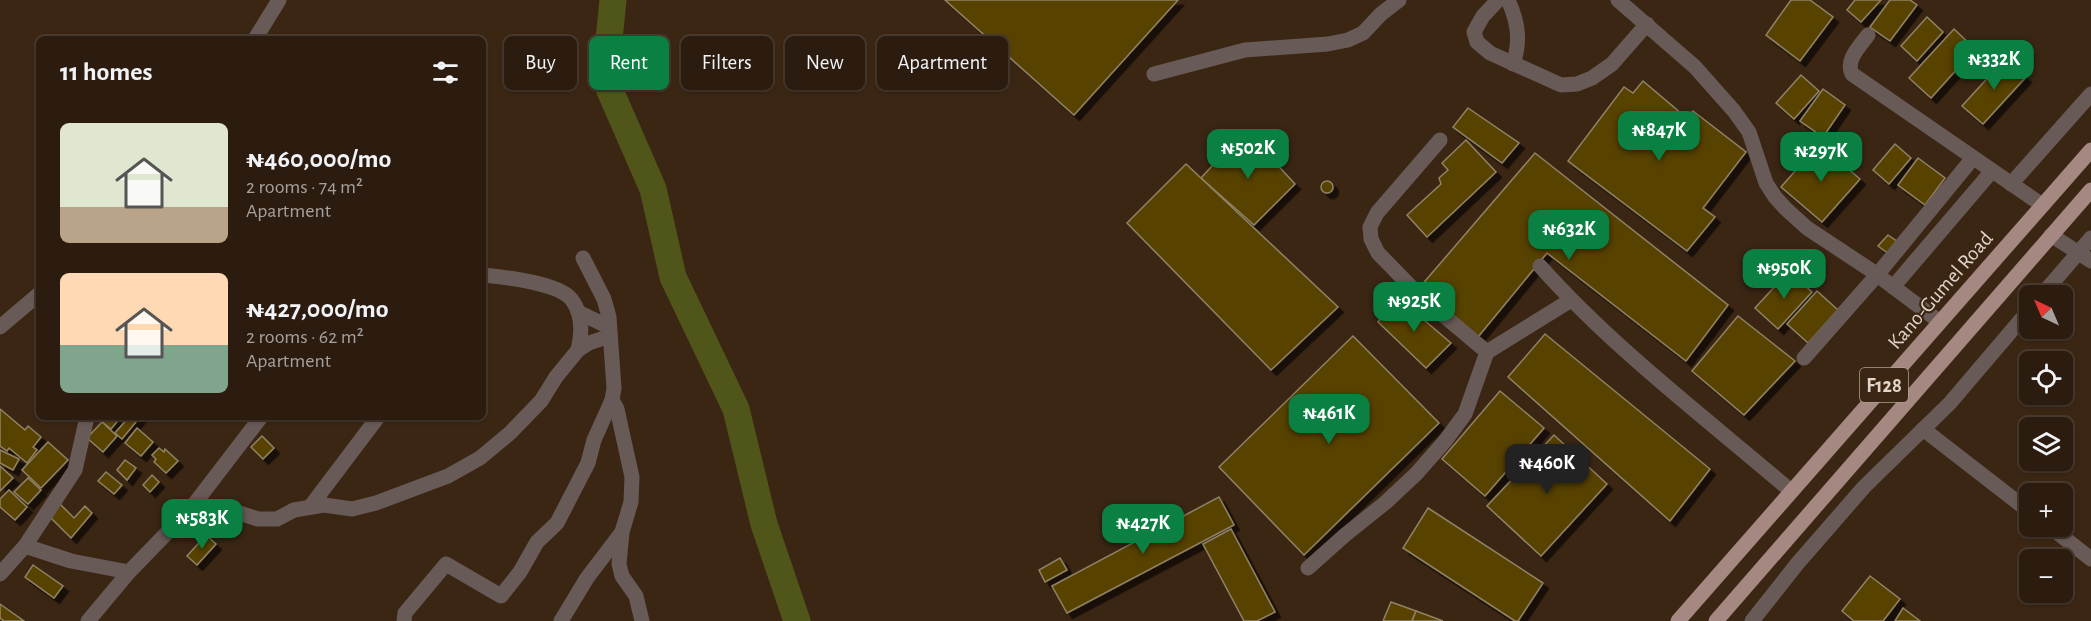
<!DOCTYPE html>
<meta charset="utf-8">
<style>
:root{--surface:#2c1c0f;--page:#38291d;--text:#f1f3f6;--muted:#a6a19e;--line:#483a2f;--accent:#0b8043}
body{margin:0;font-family:"Alegreya Sans",sans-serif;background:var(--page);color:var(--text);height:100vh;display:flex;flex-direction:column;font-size:22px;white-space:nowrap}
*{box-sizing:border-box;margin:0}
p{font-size:20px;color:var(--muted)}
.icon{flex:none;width:33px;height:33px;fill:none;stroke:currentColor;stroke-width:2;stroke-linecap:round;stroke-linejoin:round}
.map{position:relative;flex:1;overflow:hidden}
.sheet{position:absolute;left:36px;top:36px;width:450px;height:384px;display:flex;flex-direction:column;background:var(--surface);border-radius:9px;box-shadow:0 2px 4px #0004,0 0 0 2px var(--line)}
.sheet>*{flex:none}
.banner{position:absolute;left:504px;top:36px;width:570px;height:54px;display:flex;gap:12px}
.needle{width:39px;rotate:316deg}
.tools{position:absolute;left:2019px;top:285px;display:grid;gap:12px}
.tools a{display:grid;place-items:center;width:54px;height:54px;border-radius:9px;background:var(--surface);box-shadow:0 2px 4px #0004,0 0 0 2px var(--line);font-size:30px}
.price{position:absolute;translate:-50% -51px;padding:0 14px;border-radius:12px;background:var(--accent);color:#fff;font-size:20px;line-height:39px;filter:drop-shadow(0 2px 3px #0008)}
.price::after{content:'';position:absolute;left:50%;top:36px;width:18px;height:14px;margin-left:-9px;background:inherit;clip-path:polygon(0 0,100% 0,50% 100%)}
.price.on{background:#222;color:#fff}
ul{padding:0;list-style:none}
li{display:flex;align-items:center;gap:18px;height:150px;padding:0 24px}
li span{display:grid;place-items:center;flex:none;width:168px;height:120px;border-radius:9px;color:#555}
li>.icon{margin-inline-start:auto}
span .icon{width:72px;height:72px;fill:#fffc;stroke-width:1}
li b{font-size:26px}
h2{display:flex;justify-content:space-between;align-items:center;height:72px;padding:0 24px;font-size:26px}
.chip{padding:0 21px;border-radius:9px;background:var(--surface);box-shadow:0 2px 4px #0004,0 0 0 2px var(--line);font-size:21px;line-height:54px}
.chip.on{background:var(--accent);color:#fff}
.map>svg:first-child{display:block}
</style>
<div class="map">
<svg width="2091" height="621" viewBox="0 0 2091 621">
<defs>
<filter id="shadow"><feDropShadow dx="5.5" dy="5.5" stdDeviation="0" flood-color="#0009"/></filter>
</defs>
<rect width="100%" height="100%" fill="#3b2614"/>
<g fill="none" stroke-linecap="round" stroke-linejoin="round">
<!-- river -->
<polyline stroke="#50551a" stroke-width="27" points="613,0 605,79 653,189 673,277 736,409 764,524 797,621"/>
</g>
<!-- building -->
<g fill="#584301" stroke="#8f8266" stroke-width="1.5" filter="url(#shadow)">
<polygon points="945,0 1178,0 1074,115"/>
<polygon points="1791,0 1810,0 1833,17 1800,61 1766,35"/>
<polygon points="1855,0 1881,0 1861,22 1847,10"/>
<polygon points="1890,0 1910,0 1917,5 1890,41 1870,27"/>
<polygon points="1927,17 1943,32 1917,61 1901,46"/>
<polygon points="1954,29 1975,49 1931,98 1909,78"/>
<polygon points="2005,59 2026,77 1983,124 1962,106"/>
<polygon points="1801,75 1819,91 1794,119 1776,103"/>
<polygon points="1643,81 1688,119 1693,111 1746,152 1703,208 1715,217 1687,251 1568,161 1624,87 1633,93"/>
<polygon points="1823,89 1845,105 1823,137 1800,121"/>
<polygon points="1468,108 1519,143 1502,163 1453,127"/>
<polygon points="1466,140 1496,172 1427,237 1407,215 1441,184 1439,178 1448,170 1442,163"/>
<polygon points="1234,142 1258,144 1295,184 1254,225 1201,178"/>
<polygon points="1819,144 1860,179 1822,222 1781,187"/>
<polygon points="1895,144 1911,158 1889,184 1873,170"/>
<polygon points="1535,153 1728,305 1686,361 1547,253 1478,337 1420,287"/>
<polygon points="1918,158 1945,178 1925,205 1898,185"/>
<polygon points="1186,164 1338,307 1271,370 1127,223"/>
<circle cx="1327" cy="187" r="6"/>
<polygon points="1888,235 1898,242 1889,254 1878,246"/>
<polygon points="1789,271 1812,292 1778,329 1755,308"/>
<polygon points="1817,291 1838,310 1808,343 1787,324"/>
<polygon points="1397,297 1451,343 1426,368 1378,322"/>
<polygon points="1738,316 1795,361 1744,415 1692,371"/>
<polygon points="1545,334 1710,469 1670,521 1508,377"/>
<polygon points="1353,336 1439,423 1304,555 1219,467"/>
<polygon points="1500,391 1544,428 1485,496 1442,459"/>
<polygon points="0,409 25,430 28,426 41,437 33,447 37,450 27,463 9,448 7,451 0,446"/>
<polygon points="96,417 121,417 111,429"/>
<polygon points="129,417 140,417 122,439 115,433"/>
<polygon points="102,422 117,436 103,452 87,438"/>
<polygon points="137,428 153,442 141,456 125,443"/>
<polygon points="1554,435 1607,484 1541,556 1487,506"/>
<polygon points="262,436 274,448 263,459 251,447"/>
<polygon points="48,442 68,460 41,488 22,470"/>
<polygon points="159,448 164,452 165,449 178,461 166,473 154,462 156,459 152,455"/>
<polygon points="0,450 19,459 13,470 0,463"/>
<polygon points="125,460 136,468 127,480 117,470"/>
<polygon points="0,466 13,478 0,491"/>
<polygon points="106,472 122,485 114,494 98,481"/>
<polygon points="152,475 159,482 150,492 143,485"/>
<polygon points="28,478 41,490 28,504 14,492"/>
<polygon points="9,490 27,507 15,520 0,507 0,499"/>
<polygon points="1219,497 1234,525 1067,613 1052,586"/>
<polygon points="59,503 74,518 85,506 92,513 71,538 47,514"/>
<polygon points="1428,508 1543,583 1518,621 1515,621 1403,548"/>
<polygon points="1231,529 1275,612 1257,621 1244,621 1203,544"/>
<polygon points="206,535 216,544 197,565 187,556"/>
<polygon points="1060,558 1067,570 1045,582 1039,570"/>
<polygon points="33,565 63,586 54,598 25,577"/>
<polygon points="1870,576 1900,599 1883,621 1854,621 1842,611"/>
<polygon points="1391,602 1416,611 1412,621 1383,621"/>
<polygon points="0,604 24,621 4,621 0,618"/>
<polygon points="1903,608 1920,621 1895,621"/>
<polygon points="1416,611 1443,621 1412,621"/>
</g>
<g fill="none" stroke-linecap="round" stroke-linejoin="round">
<!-- minor -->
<g stroke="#685a57" stroke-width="15">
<polyline points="1498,0 1483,16 1474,32 1477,42 1490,53 1561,85 1577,84 1592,78 1612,64 1647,24"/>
<path d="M1508 0C1518 22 1521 41 1513 64"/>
<polyline points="1618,0 1695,67 1734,111 1749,132 1766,183 1775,197 1786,209 1807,228 1872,271 1940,322"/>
<path d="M1868 35C1860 46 1845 60 1852 74L2042 205"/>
<polyline points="255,39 279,0"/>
<polyline points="1154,74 1245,50 1328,44 1348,40 1363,33 1381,14 1399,0"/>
<polyline points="1440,140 1377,213 1370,227 1371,239 1378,253 1418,294 1487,352"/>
<polyline points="2011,184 2091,94"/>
<polyline points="2051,235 2091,261"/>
<path d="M1540 266C1614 349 1707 419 1791 491"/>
<path d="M483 275C504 277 560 283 572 300 583 315 582 334 578 350"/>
<polyline points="1893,287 1992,171"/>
<polyline points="2041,296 2091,238"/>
<polyline points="578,312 609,327"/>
<polyline points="0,327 39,294"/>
<polyline points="1804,358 1877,275 1973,158"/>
<polyline points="612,400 617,409 632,477 631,502 622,532 619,564 622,576 636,596 642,621"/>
<polyline points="1923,429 2030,512"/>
<polyline points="192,507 230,510 258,519 277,519 294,510 324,505 352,509 376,503 448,476 480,458 510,433 541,401 556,377 578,350 589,343 610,336"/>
<polyline points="310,507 378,417"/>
<polyline points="2049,526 2091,559"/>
<polyline points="25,546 71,561 129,572"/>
<polyline points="1308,568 1345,535 1385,503 1416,474 1445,441 1465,414 1487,352 1571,300"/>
<polyline points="0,574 25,546 75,470 87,417"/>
<polyline points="88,621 129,572 192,507 261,417"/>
<polyline points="404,621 405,613 446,564 501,596 520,572 537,542 557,523 588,463 594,440 612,400 614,388 609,317 604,299 583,258"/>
<polyline points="561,621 587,578 622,532"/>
<polyline points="1752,621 1797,564 1864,487 1950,403 2030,309"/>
</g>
<!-- major -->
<g stroke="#a58881" stroke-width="15">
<polyline points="1678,621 2091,150"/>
<polyline points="1716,621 2091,190"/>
</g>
</g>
<g text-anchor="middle" stroke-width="4.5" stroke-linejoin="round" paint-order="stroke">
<!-- shield labels -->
<rect fill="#3b2614" stroke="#b0a093" stroke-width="1.5" x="1860" y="368" width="48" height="34" rx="4.5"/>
<g font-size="20" font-weight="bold" fill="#e2d4c9">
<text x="1884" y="392">F128</text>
</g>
<!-- street labels -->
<g font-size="21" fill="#e2d4c9" stroke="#3b2614">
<text transform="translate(1940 290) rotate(-49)" y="7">Kano-Gumel Road</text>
</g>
</g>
</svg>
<div class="tools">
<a><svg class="needle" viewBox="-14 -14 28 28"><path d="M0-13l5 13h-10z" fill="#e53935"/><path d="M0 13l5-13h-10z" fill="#a6a19e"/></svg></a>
<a><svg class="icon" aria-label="locate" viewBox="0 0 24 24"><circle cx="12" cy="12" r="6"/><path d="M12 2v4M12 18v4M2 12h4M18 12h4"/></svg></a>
<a><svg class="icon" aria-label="layers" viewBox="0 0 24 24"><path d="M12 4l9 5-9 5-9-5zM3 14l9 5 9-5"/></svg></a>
<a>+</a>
<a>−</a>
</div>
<b class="price" style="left:1994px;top:91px">₦332K</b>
<b class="price" style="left:1659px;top:162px">₦847K</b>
<b class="price" style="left:1248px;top:180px">₦502K</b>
<b class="price" style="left:1821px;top:183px">₦297K</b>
<b class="price" style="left:1569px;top:261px">₦632K</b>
<b class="price" style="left:1784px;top:300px">₦950K</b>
<b class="price" style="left:1414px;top:333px">₦925K</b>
<b class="price" style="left:1329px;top:445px">₦461K</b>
<b class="price on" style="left:1547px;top:495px">₦460K</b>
<b class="price" style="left:202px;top:550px">₦583K</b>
<b class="price" style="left:1143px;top:555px">₦427K</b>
<div class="banner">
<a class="chip">Buy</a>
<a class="chip on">Rent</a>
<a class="chip">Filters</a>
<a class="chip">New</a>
<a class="chip">Apartment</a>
</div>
<section class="sheet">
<h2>11 homes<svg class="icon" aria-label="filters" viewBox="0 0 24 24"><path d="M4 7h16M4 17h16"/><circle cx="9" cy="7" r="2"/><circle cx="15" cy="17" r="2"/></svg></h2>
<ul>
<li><span style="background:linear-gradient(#dfe7d0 70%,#b9a48a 0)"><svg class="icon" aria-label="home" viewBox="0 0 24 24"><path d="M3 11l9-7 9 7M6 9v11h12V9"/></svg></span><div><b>₦460,000/mo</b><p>2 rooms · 74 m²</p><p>Apartment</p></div></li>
<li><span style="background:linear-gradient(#ffd9b3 60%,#7fa58c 0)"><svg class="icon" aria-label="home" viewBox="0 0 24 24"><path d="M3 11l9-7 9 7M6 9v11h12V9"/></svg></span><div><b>₦427,000/mo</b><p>2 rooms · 62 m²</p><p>Apartment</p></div></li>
</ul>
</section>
</div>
